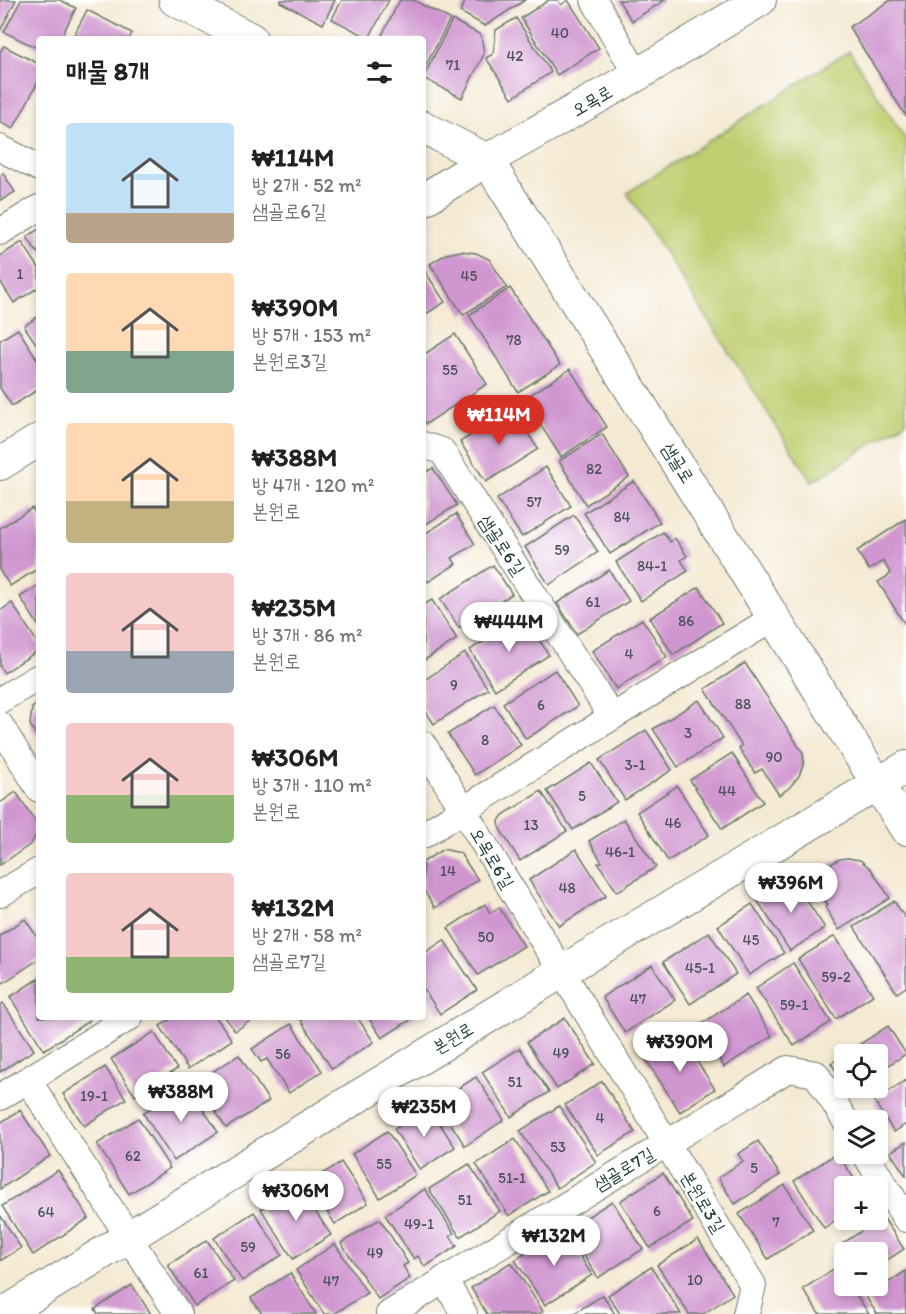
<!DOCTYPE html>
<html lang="ko">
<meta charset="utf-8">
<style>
:root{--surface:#fff;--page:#f6f6f6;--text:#222;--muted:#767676;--accent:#d93025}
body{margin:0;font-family:Itim,"Poor Story",sans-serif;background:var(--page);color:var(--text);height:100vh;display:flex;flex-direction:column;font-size:22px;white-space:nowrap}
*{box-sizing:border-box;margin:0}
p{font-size:20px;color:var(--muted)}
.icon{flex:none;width:33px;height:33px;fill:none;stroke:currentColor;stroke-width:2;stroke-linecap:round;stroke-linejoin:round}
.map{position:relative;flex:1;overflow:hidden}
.details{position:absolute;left:36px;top:36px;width:390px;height:984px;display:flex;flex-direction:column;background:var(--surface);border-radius:6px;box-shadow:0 3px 9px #0003}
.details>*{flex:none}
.controls{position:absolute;left:834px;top:1044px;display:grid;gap:12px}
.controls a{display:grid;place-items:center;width:54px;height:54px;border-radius:6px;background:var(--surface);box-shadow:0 3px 9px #0003;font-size:30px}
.price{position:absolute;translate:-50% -51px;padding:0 14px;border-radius:21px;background:#fff;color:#222;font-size:20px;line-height:39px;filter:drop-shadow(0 2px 3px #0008)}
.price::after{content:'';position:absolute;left:50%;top:36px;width:18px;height:14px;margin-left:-9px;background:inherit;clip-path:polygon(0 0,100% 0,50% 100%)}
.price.on{background:var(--accent);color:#fff}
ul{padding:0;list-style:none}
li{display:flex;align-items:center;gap:18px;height:150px;padding:0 30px}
li span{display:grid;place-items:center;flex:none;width:168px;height:120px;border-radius:6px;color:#555}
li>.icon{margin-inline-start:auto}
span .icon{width:72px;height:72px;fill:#fffc;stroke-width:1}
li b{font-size:26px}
h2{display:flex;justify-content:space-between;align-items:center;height:72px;padding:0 30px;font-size:26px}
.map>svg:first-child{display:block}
</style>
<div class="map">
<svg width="906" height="1314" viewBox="0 0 906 1314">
<rect width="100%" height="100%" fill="#fff"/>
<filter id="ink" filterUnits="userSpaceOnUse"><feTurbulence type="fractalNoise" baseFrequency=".0167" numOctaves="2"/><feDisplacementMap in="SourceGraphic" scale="12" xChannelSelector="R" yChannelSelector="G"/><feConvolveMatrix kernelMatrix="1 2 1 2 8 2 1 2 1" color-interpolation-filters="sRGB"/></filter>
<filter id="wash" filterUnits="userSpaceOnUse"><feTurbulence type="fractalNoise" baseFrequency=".008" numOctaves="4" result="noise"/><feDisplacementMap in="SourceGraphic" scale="24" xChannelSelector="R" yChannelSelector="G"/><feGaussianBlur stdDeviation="1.35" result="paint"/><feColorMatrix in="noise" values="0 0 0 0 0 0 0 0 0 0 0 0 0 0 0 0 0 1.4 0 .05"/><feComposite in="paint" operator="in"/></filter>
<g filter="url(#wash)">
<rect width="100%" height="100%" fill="#f4e9d2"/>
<!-- green -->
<polygon fill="#bfce70" stroke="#6f8652" stroke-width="1.5" points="849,51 906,140 906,422 812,482 627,193"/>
<g id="blocks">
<!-- building -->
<g fill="#d096d0">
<polygon points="0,0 16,0 0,31"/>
<polygon points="21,0 60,0 76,8 60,39 39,39 39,49 4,32"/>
<polygon points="281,0 335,0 323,24 280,2"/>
<polygon points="342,0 389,0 369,38 332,19"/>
<polygon points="400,0 413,0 450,19 423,71 423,39 380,39"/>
<polygon points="466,0 525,0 485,26 460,12"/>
<polygon points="549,0 558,0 561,5 568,0 599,48 557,75 521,18"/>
<polygon points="618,0 665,0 632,21"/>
<polygon points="891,0 906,0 906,116 849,27"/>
<polygon points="87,10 132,33 129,39 72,39"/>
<polygon points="516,18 551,72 512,98 486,58 493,54 496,30"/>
<polygon points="452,20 481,35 484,54 462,98 423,78"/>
<polygon points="4,46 39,64 39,80 13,129 0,122 0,52"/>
<polygon points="3,173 15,192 0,201 0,176"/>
<polygon points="39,229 39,255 27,237"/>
<polygon points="22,242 39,268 39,287 14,303 0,281 0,256"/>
<polygon points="461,251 476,253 489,259 507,287 463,315 430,264 446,254"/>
<polygon points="423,268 445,302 423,316"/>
<polygon points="510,288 560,365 518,392 469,315"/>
<polygon points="39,316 39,348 24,326"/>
<polygon points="18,329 39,362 39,389 12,406 0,388 0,340"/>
<polygon points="455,334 487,384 426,424 423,420 423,355"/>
<polygon points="570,369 607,427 561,457 524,399"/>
<polygon points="512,409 538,449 486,482 460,442"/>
<polygon points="602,434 629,477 586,505 559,461"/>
<polygon points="546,467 571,506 522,537 497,499"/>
<polygon points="433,468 457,505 423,526 423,474"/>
<polygon points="634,481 660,522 610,554 584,513"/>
<polygon points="32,508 39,519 39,568 10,586 0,571 0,528"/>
<polygon points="456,514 475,544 452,558 456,564 428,582 423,574 423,535"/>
<polygon points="574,515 598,552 549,585 525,547"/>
<polygon points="906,519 906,626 878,582 891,574 883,561 869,570 857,551"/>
<polygon points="663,532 670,542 675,538 687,556 681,560 688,571 641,601 616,562"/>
<polygon points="493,565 512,594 459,628 440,599"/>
<polygon points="609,570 629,601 577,634 557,603"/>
<polygon points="39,585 39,626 20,597"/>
<polygon points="699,587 722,623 673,655 650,618"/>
<polygon points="432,600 457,639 423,661 423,605"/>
<polygon points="12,603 39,645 39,650 4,673 0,666 0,611"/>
<polygon points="523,616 549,655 495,690 470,650"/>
<polygon points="642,619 667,657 616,689 592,651"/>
<polygon points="465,653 488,689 434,724 423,707 423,681"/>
<polygon points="745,663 803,753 804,762 799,776 789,788 779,795 762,769 755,773 739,748 742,746 705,689"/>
<polygon points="555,670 578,706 526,739 503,703"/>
<polygon points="699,700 723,738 678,767 653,729"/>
<polygon points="39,703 39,739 30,725 32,708"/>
<polygon points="494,705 521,745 475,775 448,734"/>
<polygon points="646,730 672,770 625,800 599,760"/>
<polygon points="732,753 763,802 722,829 690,780"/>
<polygon points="591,763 617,802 573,830 547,791"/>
<polygon points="677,786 709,835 668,861 637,812"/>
<polygon points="541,791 567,831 520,861 500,829 499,821 503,815"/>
<polygon points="16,792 39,827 39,831 31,844 0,865 0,803"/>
<polygon points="624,819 656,867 617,892 598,863 602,862 589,841"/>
<polygon points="443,849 460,853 478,880 435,908 423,889 423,862"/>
<polygon points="576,849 606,896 559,926 529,880"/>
<polygon points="848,858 860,860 871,869 890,898 839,930 825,907 828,905 810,877 839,859"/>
<polygon points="792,878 825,928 790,951 757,900"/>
<polygon points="894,901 906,919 906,987 897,993 854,927"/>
<polygon points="485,904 490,913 499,907 524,946 478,975 448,928"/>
<polygon points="752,904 784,953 749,975 718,926"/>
<polygon points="25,919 39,940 39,959 3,983 0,979 0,935"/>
<polygon points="709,932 736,974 690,1004 663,962"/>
<polygon points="835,936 873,995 836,1019 798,959"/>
<polygon points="444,940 477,990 440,1014 423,988 423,954"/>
<polygon points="793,963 831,1022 794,1046 756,988"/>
<polygon points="652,965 675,1000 625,1033 602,997"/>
<polygon points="39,978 39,1017 87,1017 89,1021 44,1050 10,997"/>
<polygon points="746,995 772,1036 724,1067 698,1026"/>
<polygon points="3,1003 34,1050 0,1072 0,1005"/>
<polygon points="174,1017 216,1017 232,1040 188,1069 160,1026"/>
<polygon points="225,1017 256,1017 235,1031"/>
<polygon points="306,1017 357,1017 374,1042 332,1069 301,1021"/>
<polygon points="368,1017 415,1017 382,1038"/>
<polygon points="565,1018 595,1064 557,1089 527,1042"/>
<polygon points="291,1024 322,1071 289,1093 267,1059 261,1062 252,1049"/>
<polygon points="888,1026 906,1054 878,1072 878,1054 844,1054 844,1084 831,1063"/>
<polygon points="154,1032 177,1069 135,1096 111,1059"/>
<polygon points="679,1034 715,1089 680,1112 644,1057"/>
<polygon points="520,1048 549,1092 511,1117 482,1072"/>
<polygon points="239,1055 269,1101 226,1128 196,1082"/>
<polygon points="105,1067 126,1099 84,1126 63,1094"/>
<polygon points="476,1077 504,1120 465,1146 437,1102"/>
<polygon points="906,1080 906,1124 894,1132 874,1101"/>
<polygon points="602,1081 635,1132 598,1155 565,1105"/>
<polygon points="188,1085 218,1132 174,1161 143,1113"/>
<polygon points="559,1106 596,1162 557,1188 520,1131"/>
<polygon points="429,1107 455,1147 420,1170 394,1129"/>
<polygon points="20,1110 50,1156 0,1189 0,1123"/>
<polygon points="138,1118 170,1168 129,1194 97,1144"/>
<polygon points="387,1131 416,1175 380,1198 352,1154"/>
<polygon points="515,1139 548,1191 509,1216 476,1164"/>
<polygon points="758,1141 780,1175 735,1204 718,1178 743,1161 738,1154"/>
<polygon points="906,1142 906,1176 890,1152"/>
<polygon points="837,1153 859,1186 844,1186 844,1214 824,1228 794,1181"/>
<polygon points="341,1162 368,1203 335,1224 308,1183"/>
<polygon points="469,1164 500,1211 460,1237 429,1189"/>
<polygon points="58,1170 89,1218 33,1255 2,1206"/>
<polygon points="663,1173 693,1221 650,1248 620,1201"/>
<polygon points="298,1185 331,1235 293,1259 261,1209"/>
<polygon points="785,1185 813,1230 768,1259 739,1214"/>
<polygon points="425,1189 454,1233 450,1236 457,1246 425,1267 418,1256 414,1259 385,1215"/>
<polygon points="612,1201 643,1249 598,1278 567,1230"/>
<polygon points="254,1212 282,1255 242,1281 214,1238"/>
<polygon points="0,1215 21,1248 0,1261"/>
<polygon points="883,1217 904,1249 878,1266 878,1252 844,1252 844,1258 837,1247"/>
<polygon points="380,1219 408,1263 403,1266 410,1278 378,1299 341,1243"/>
<polygon points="563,1229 592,1275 545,1305 515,1260"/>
<polygon points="698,1239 733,1294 703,1314 689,1314 657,1265"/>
<polygon points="207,1240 234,1281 195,1306 168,1265"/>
<polygon points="335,1244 367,1293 334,1314 324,1314 296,1270"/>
<polygon points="511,1262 543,1311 539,1314 487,1314 471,1288"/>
<polygon points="838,1266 844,1277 844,1286 850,1286 869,1314 819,1314 803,1289"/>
<polygon points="651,1267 681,1314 620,1314 608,1295"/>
<polygon points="906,1271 906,1314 877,1314 866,1297"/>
<polygon points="290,1273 316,1314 262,1314 251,1298"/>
<polygon points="132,1285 151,1314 98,1314 95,1309"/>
<polygon points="603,1295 615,1314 573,1314"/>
</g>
</g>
</g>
<g filter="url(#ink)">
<use href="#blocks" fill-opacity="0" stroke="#6a796b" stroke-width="1.5"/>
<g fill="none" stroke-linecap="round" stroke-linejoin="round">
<!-- minor casing -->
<g stroke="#6a796b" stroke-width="28">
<g id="minor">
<polyline points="594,0 637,75"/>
<polyline points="0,148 39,168"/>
<polyline points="0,232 39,208"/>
<polyline points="423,445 442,451 612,717"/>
<polyline points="0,700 39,677"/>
<polyline points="0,725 39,789"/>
<polyline points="423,744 753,1285 746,1314"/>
<polyline points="423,835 612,717 775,617"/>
<polyline points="0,894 39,871"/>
<polyline points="28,1080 178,1314"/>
<polyline points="0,1097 130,1017"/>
<polyline points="865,1154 906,1219"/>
<polyline points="444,1279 464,1314"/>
<polyline points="389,1314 788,1069 816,1074 845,1120"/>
</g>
</g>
<!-- tertiary casing -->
<g stroke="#6a796b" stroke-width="34">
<g id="tertiary">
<polyline points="175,0 251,39"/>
<polyline points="423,127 487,160 906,829"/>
<polyline points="423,200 487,160 637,75 760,0"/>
<polyline points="0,464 39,440"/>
<polyline points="3,1314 561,972 906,767"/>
</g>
</g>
<!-- minor -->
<use href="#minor" stroke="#fff" stroke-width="26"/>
<!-- tertiary -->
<use href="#tertiary" stroke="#fff" stroke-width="32"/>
</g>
</g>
<g text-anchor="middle" stroke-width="4.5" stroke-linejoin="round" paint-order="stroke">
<!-- number labels -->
<g font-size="15" fill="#4b535b">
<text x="560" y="38">40</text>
<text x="515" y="61">42</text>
<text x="453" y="70">71</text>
<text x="20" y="279">1</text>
<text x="469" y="281">45</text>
<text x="514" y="345">78</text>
<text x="450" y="375">55</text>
<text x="594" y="474">82</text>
<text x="534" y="507">57</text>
<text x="622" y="522">84</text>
<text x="562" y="555">59</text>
<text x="652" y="571">84-1</text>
<text x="593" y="607">61</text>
<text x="686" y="626">86</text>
<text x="629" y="659">4</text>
<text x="454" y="690">9</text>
<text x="743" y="709">88</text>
<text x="541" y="710">6</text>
<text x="688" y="738">3</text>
<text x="485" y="745">8</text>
<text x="774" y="762">90</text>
<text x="635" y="770">3-1</text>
<text x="727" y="796">44</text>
<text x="582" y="801">5</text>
<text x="673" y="828">46</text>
<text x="531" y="830">13</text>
<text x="620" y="857">46-1</text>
<text x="448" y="876">14</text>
<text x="567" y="893">48</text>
<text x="486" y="942">50</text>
<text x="751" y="945">45</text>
<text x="700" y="973">45-1</text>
<text x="836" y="982">59-2</text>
<text x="638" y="1004">47</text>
<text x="794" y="1010">59-1</text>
<text x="561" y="1058">49</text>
<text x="283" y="1059">56</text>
<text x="515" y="1087">51</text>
<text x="94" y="1101">19-1</text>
<text x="600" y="1123">4</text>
<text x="558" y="1152">53</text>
<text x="133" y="1161">62</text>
<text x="384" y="1169">55</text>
<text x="754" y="1173">5</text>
<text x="512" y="1183">51-1</text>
<text x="465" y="1205">51</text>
<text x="657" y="1216">6</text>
<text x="46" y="1217">64</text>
<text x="776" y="1227">7</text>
<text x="419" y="1229">49-1</text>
<text x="248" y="1252">59</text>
<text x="375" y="1258">49</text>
<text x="201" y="1278">61</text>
<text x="695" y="1285">10</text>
<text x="331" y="1286">47</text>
</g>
<!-- street labels -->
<g font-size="18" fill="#1f3d34" stroke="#fff">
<text transform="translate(592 101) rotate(-30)" y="6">오목로</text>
<text transform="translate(678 463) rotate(58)" y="6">샘골로</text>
<text transform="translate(502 545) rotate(57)" y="6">샘골로6길</text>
<text transform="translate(492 858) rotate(59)" y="6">오목로6길</text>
<text transform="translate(453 1038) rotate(-31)" y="6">본원로</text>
<text transform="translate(624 1169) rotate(-31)" y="6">샘골로7길</text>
<text transform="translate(703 1202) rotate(59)" y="6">본원로3길</text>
</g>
</g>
</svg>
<div class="controls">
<a><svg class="icon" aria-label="locate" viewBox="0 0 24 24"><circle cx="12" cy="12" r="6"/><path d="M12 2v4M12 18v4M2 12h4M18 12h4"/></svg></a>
<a><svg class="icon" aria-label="layers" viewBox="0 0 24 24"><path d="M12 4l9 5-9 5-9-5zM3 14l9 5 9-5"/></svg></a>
<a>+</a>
<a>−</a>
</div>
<b class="price on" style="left:499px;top:446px">₩114M</b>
<b class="price" style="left:509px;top:653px">₩444M</b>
<b class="price" style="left:791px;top:914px">₩396M</b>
<b class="price" style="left:680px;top:1073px">₩390M</b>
<b class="price" style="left:181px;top:1123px">₩388M</b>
<b class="price" style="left:424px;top:1138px">₩235M</b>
<b class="price" style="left:296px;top:1222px">₩306M</b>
<b class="price" style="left:554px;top:1267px">₩132M</b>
<section class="details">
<h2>매물 8개<svg class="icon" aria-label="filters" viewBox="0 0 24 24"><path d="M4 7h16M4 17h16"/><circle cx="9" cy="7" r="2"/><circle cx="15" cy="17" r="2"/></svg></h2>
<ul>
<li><span style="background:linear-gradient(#bfe0f5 75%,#b9a48a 0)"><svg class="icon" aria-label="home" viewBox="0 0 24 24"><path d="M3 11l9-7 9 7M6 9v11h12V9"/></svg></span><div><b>₩114M</b><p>방 2개 · 52 m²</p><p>샘골로6길</p></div></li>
<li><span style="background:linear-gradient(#ffd9b3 65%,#7fa58c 0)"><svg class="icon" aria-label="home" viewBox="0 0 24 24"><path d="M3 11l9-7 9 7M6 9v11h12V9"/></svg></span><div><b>₩390M</b><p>방 5개 · 153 m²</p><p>본원로3길</p></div></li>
<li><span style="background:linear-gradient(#ffd9b3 65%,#c2b280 0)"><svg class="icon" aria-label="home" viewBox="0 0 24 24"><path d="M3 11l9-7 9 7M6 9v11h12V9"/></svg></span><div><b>₩388M</b><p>방 4개 · 120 m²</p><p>본원로</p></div></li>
<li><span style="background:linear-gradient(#f6c9c9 65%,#9aa5b1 0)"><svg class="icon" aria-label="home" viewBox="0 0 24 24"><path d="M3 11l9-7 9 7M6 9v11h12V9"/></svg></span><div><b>₩235M</b><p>방 3개 · 86 m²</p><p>본원로</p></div></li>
<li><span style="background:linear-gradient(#f6c9c9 60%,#8fb573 0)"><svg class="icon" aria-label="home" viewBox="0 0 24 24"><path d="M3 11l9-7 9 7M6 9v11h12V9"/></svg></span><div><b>₩306M</b><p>방 3개 · 110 m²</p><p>본원로</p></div></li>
<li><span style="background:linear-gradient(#f6c9c9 70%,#8fb573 0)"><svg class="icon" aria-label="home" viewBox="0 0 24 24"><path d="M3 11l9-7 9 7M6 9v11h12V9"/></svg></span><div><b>₩132M</b><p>방 2개 · 58 m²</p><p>샘골로7길</p></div></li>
</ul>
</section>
</div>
